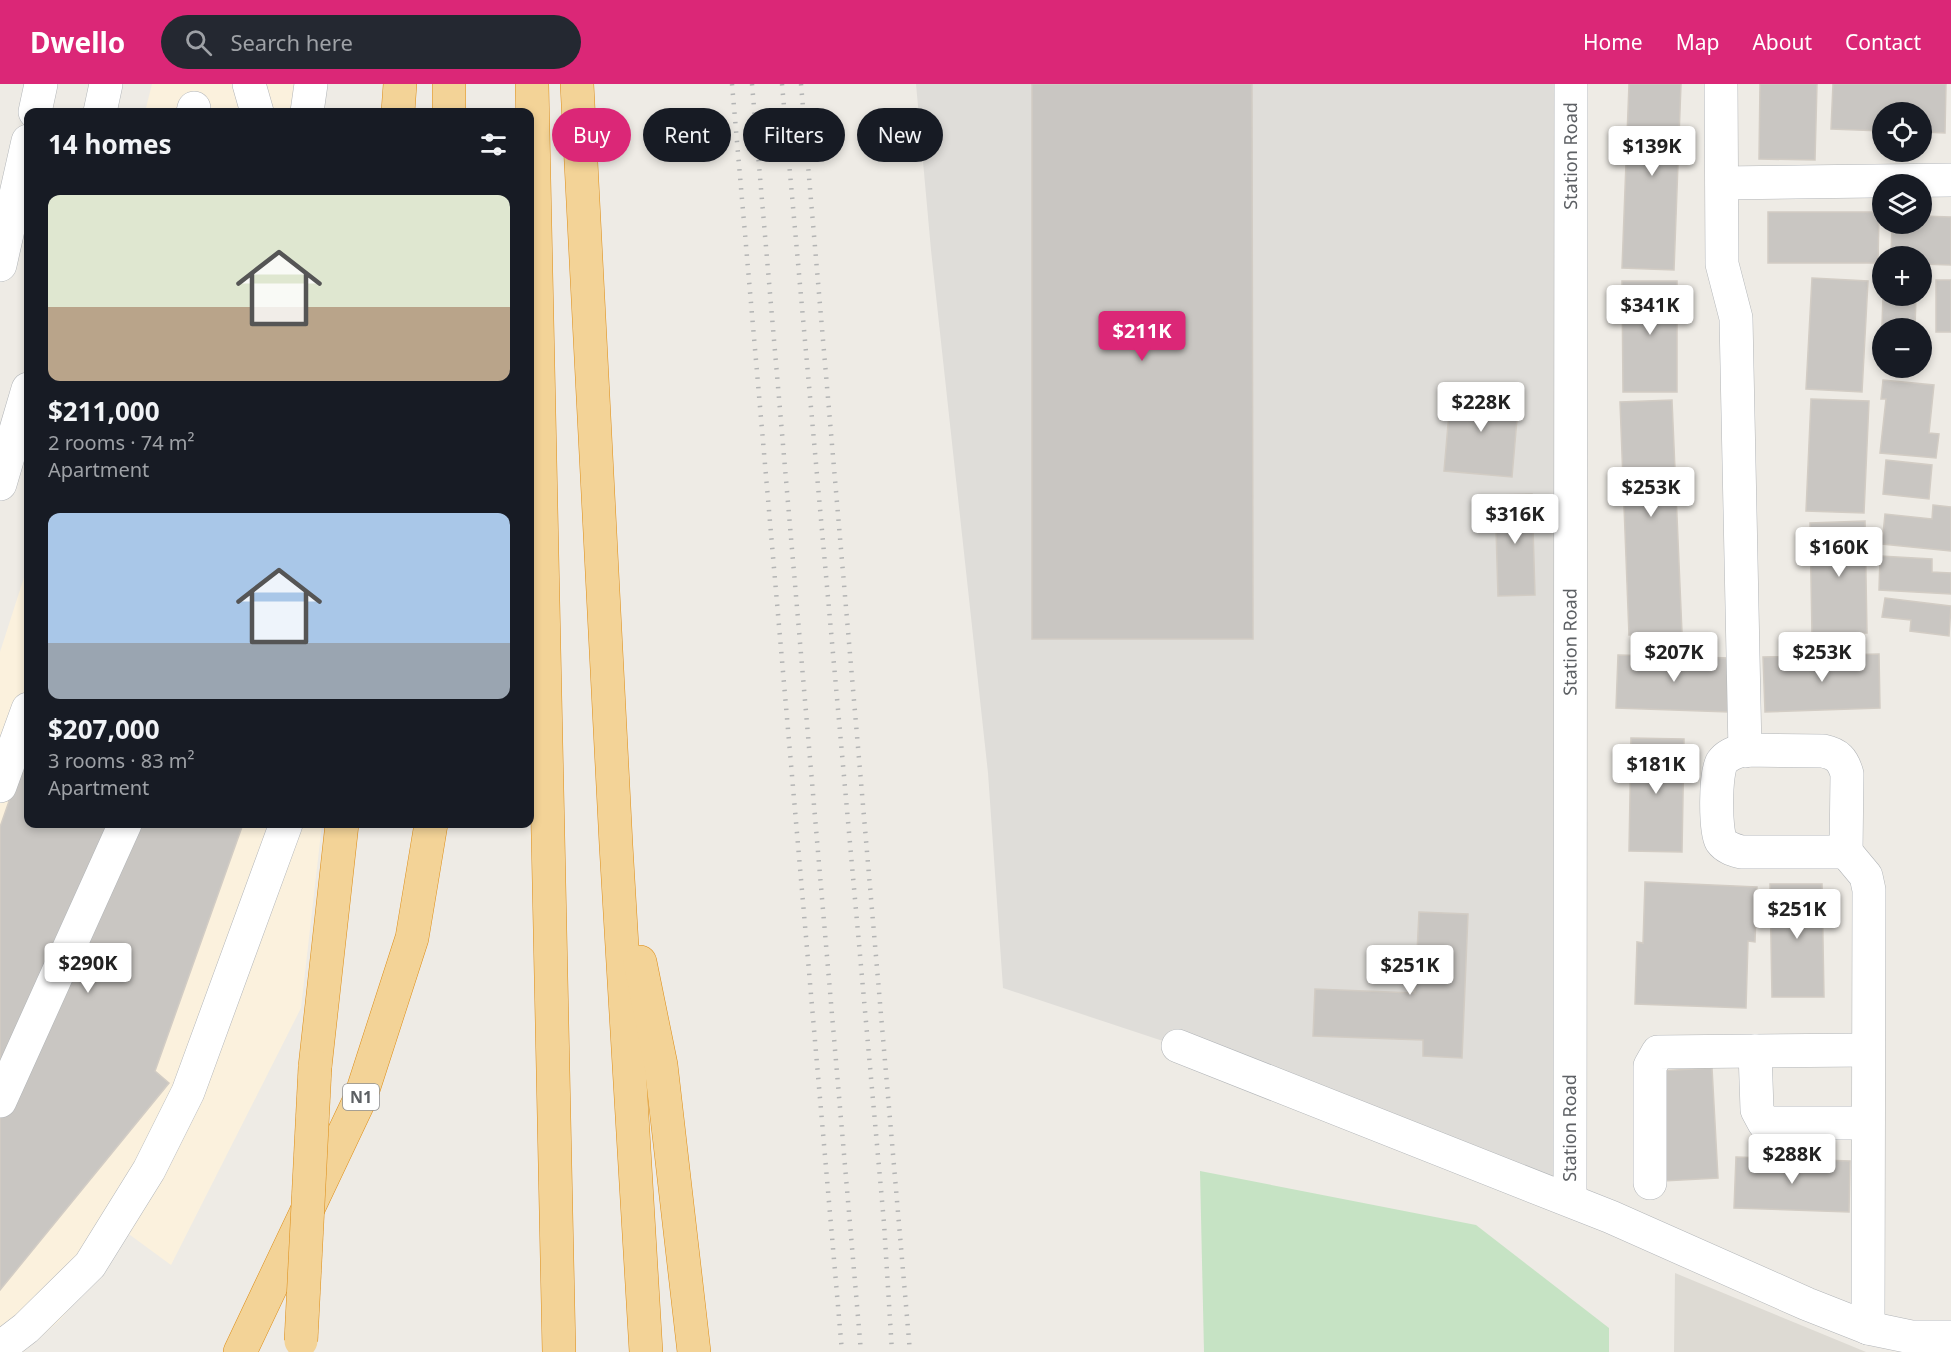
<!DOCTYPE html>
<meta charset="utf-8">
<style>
:root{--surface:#171b24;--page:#242831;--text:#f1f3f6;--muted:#9ea1a6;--accent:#db2777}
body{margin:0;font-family:"Noto Sans",sans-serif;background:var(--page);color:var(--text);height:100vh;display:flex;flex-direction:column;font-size:22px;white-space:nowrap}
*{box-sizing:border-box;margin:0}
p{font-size:20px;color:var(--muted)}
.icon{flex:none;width:33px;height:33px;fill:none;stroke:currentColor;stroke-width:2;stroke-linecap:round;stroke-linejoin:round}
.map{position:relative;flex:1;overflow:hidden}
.drawer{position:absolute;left:24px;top:24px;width:510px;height:720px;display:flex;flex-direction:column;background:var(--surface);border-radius:12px;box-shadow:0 3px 9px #0003}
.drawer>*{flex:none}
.banner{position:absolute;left:552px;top:24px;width:570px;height:54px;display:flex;gap:12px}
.tools{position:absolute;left:1872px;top:18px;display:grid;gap:12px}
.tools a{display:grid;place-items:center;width:60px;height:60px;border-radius:50%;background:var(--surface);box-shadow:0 3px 9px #0003;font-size:30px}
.price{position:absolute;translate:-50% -51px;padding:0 14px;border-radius:6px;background:#fff;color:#222;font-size:20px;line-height:39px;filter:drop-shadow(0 2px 3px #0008)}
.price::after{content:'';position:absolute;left:50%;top:36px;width:18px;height:14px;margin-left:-9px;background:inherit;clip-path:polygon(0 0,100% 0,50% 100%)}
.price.selected{background:var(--accent);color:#fff}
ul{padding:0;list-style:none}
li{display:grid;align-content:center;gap:12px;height:318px;padding:0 24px}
li span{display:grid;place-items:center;height:186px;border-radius:12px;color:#555}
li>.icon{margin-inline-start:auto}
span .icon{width:108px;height:108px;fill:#fffc;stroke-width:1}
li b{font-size:26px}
h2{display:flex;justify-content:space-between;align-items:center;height:72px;padding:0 24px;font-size:26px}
.pill{padding:0 21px;border-radius:27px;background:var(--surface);box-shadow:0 3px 9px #0003;font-size:21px;line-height:54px}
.pill.selected{background:var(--accent);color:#fff}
header{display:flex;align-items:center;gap:36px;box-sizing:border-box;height:84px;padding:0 30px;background:var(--accent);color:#fff}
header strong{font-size:28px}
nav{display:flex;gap:33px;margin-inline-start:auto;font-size:21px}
.search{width:420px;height:54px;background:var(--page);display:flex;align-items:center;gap:15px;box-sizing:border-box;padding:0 21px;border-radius:33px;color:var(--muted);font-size:22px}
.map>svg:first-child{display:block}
</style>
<header>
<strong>Dwello</strong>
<div class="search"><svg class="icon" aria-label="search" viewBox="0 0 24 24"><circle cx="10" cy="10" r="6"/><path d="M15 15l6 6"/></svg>Search here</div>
<nav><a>Home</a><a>Map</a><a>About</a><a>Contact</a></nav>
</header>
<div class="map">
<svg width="1951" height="1268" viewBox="0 0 1951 1268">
<rect width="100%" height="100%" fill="#eeebe5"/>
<!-- commercial -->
<g fill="#fbf1dd">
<polygon points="152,0 324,0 325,28 145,28"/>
<polygon points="28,481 28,740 322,740 301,924 171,1181 126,1148 84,1208 59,1237 23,1268 0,1268 0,568"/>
</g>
<!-- industrial -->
<polygon fill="#dfddd9" points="916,0 1571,0 1570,1116 1178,962 1003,904 988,689 931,166"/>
<!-- education -->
<polygon fill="#dddad3" points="1675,1189 1803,1242 1866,1268 1674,1268"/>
<!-- green -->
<polygon fill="#c6e3c4" points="1200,1087 1476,1141 1609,1244 1609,1268 1204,1268"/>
<!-- building -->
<g fill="#c9c6c2" stroke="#d2ccc4" stroke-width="1.5">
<polygon points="1032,0 1252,0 1253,555 1032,555"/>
<polygon points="1629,0 1681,0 1674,186 1622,184"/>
<polygon points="1760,0 1817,0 1815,76 1759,75"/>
<polygon points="1833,0 1946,0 1945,49 1922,48 1922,28 1882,28 1882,47 1831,45"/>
<polygon points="1768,128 1879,128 1878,179 1768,179"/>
<polygon points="1922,132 1951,133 1951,181 1922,180 1922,172 1891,172 1892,140 1922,140"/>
<polygon points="1812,194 1868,197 1862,308 1806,305"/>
<rect x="1936" y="196" width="15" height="52"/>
<polygon points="1622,197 1677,197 1677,308 1623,308"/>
<polygon points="1883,212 1916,212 1915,244 1882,244 1882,270 1881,270"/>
<polygon points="1883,296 1934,301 1929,349 1939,350 1936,374 1880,369 1886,315 1881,315"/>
<polygon points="1451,306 1519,312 1512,393 1444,387"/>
<polygon points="1811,315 1869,317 1864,429 1806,427"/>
<polygon points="1672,316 1682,549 1629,551 1620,318"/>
<polygon points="1886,376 1932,381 1929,415 1883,410"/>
<polygon points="1532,410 1535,511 1498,512 1495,411"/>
<polygon points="1933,421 1951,423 1951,467 1882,460 1885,430 1932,435"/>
<polygon points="1865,437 1867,549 1812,550 1810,439"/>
<polygon points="1880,472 1932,475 1932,488 1951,489 1951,510 1879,506"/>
<polygon points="1885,514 1951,522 1949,552 1910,547 1911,536 1882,533"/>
<polygon points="1879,570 1880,624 1765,628 1763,573"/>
<polygon points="1618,571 1731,574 1729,628 1616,624"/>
<polygon points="1631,654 1684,655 1682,768 1629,767"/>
<polygon points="28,663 28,740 243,740 155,987 169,999 0,1206 0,743"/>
<polygon points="1645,798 1757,803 1755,858 1748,857 1746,924 1635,920 1637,858 1643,859"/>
<polygon points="1770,800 1822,800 1824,913 1772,913"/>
<polygon points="1419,828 1468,830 1462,974 1423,972 1423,956 1313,952 1315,905 1415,909"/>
<polygon points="1712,984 1718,1094 1663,1097 1657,987"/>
<polygon points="1736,1073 1850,1077 1849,1128 1734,1124"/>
</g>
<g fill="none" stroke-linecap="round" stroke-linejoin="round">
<!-- minor casing -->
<g stroke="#b2b5b8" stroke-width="34">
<g id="minor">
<polyline points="249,0 257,28"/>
<polyline points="1721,0 1722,180 1736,234 1745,667"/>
<polyline points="35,28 41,0"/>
<polyline points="100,28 106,0"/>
<polyline points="193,28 194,24"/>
<polyline points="307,28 311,0"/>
<polyline points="1722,99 1951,96"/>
<polyline points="0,181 28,57"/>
<polyline points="0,400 28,305"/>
<path d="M1742 666 1823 667C1838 670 1843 676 1847 690L1846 768H1741C1734 766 1726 764 1721 757 1715 747 1715 688 1722 678 1727 671 1734 669 1742 666Z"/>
<polyline points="0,702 28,625"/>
<polyline points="1846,768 1866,792 1869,806 1868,1244"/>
<polyline points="1178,962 1611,1133 1807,1220 1868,1244 1911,1253 1951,1253"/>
<polyline points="1755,967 1757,1026 1764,1039 1868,1039"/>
<polyline points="0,1017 125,740"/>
<polyline points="1650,1099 1650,982 1658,968 1868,966"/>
<path id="s1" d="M1570 1116 1571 0"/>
<polyline points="0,1264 26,1244 90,1181 149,1086 188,1008 286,740"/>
</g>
</g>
<!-- highway casing -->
<g stroke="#dd8d16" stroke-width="34">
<g id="highway">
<polyline points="449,0 449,28"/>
<polyline points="532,0 559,1268"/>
<polyline points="577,0 616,761 646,1268"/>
<polyline points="398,28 400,0"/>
<polyline points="640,878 661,981 694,1268"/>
<polyline points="315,983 342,740"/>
<polyline points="240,1268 360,1015 412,854 431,740"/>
</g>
</g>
<!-- minor -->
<use href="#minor" stroke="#fff" stroke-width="33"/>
<!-- highway -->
<use href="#highway" stroke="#f3d397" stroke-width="33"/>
<!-- rail -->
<g stroke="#b3b4b4" stroke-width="4.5" stroke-dasharray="1.5 8" stroke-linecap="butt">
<polyline points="732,0 842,1268"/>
<polyline points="752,0 861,1268"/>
<polyline points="782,0 884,1139 892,1268"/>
<polyline points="801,0 910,1268"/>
</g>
<!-- highway-bridge casing -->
<g stroke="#dd8d16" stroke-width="34" stroke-linecap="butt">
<polyline id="highway-bridge" points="301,1257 315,983"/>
</g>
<!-- highway-bridge -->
<use href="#highway-bridge" stroke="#f3d397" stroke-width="33"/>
</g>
<g text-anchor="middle" stroke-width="4.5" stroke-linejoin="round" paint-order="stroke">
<!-- shield labels -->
<rect fill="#fff" stroke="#8e9092" stroke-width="1.5" x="343" y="1000" width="36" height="26" rx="4.5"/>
<g font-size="16" font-weight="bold" fill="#5d6064">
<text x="361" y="1019">N1</text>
</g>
<!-- street labels -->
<g font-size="18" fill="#5d6064" stroke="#fff">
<text dy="6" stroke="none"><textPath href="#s1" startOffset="1044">Station Road</textPath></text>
<text dy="6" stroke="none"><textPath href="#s1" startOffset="558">Station Road</textPath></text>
<text dy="6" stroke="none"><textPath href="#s1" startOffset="72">Station Road</textPath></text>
</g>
</g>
</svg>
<div class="tools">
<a><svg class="icon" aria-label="locate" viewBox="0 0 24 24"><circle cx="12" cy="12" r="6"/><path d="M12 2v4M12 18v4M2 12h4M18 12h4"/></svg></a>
<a><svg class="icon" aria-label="layers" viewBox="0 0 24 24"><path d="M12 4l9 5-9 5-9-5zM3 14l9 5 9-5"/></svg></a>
<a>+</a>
<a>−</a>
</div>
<b class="price" style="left:1652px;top:93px">$139K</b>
<b class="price" style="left:1650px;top:252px">$341K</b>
<b class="price selected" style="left:1142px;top:278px">$211K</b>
<b class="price" style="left:1481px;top:349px">$228K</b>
<b class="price" style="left:1651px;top:434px">$253K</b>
<b class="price" style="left:1515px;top:461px">$316K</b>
<b class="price" style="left:1839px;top:494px">$160K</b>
<b class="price" style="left:1674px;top:599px">$207K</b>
<b class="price" style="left:1822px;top:599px">$253K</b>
<b class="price" style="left:1656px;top:711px">$181K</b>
<b class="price" style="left:1797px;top:856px">$251K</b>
<b class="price" style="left:88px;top:910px">$290K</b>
<b class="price" style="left:1410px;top:912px">$251K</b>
<b class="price" style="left:1792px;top:1101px">$288K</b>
<div class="banner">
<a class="pill selected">Buy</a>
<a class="pill">Rent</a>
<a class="pill">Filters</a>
<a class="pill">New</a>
</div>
<section class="drawer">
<h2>14 homes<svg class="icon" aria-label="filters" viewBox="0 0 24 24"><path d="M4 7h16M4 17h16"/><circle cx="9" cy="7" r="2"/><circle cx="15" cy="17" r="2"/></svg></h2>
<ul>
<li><span style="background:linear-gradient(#dfe7d0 60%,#b9a48a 0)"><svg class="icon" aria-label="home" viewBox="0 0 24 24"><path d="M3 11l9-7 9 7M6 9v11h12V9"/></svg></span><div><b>$211,000</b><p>2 rooms · 74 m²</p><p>Apartment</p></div></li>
<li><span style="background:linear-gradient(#a9c7e8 70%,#9aa5b1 0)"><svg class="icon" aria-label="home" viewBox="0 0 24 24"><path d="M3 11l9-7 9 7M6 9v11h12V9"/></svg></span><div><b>$207,000</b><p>3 rooms · 83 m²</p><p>Apartment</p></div></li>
</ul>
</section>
</div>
